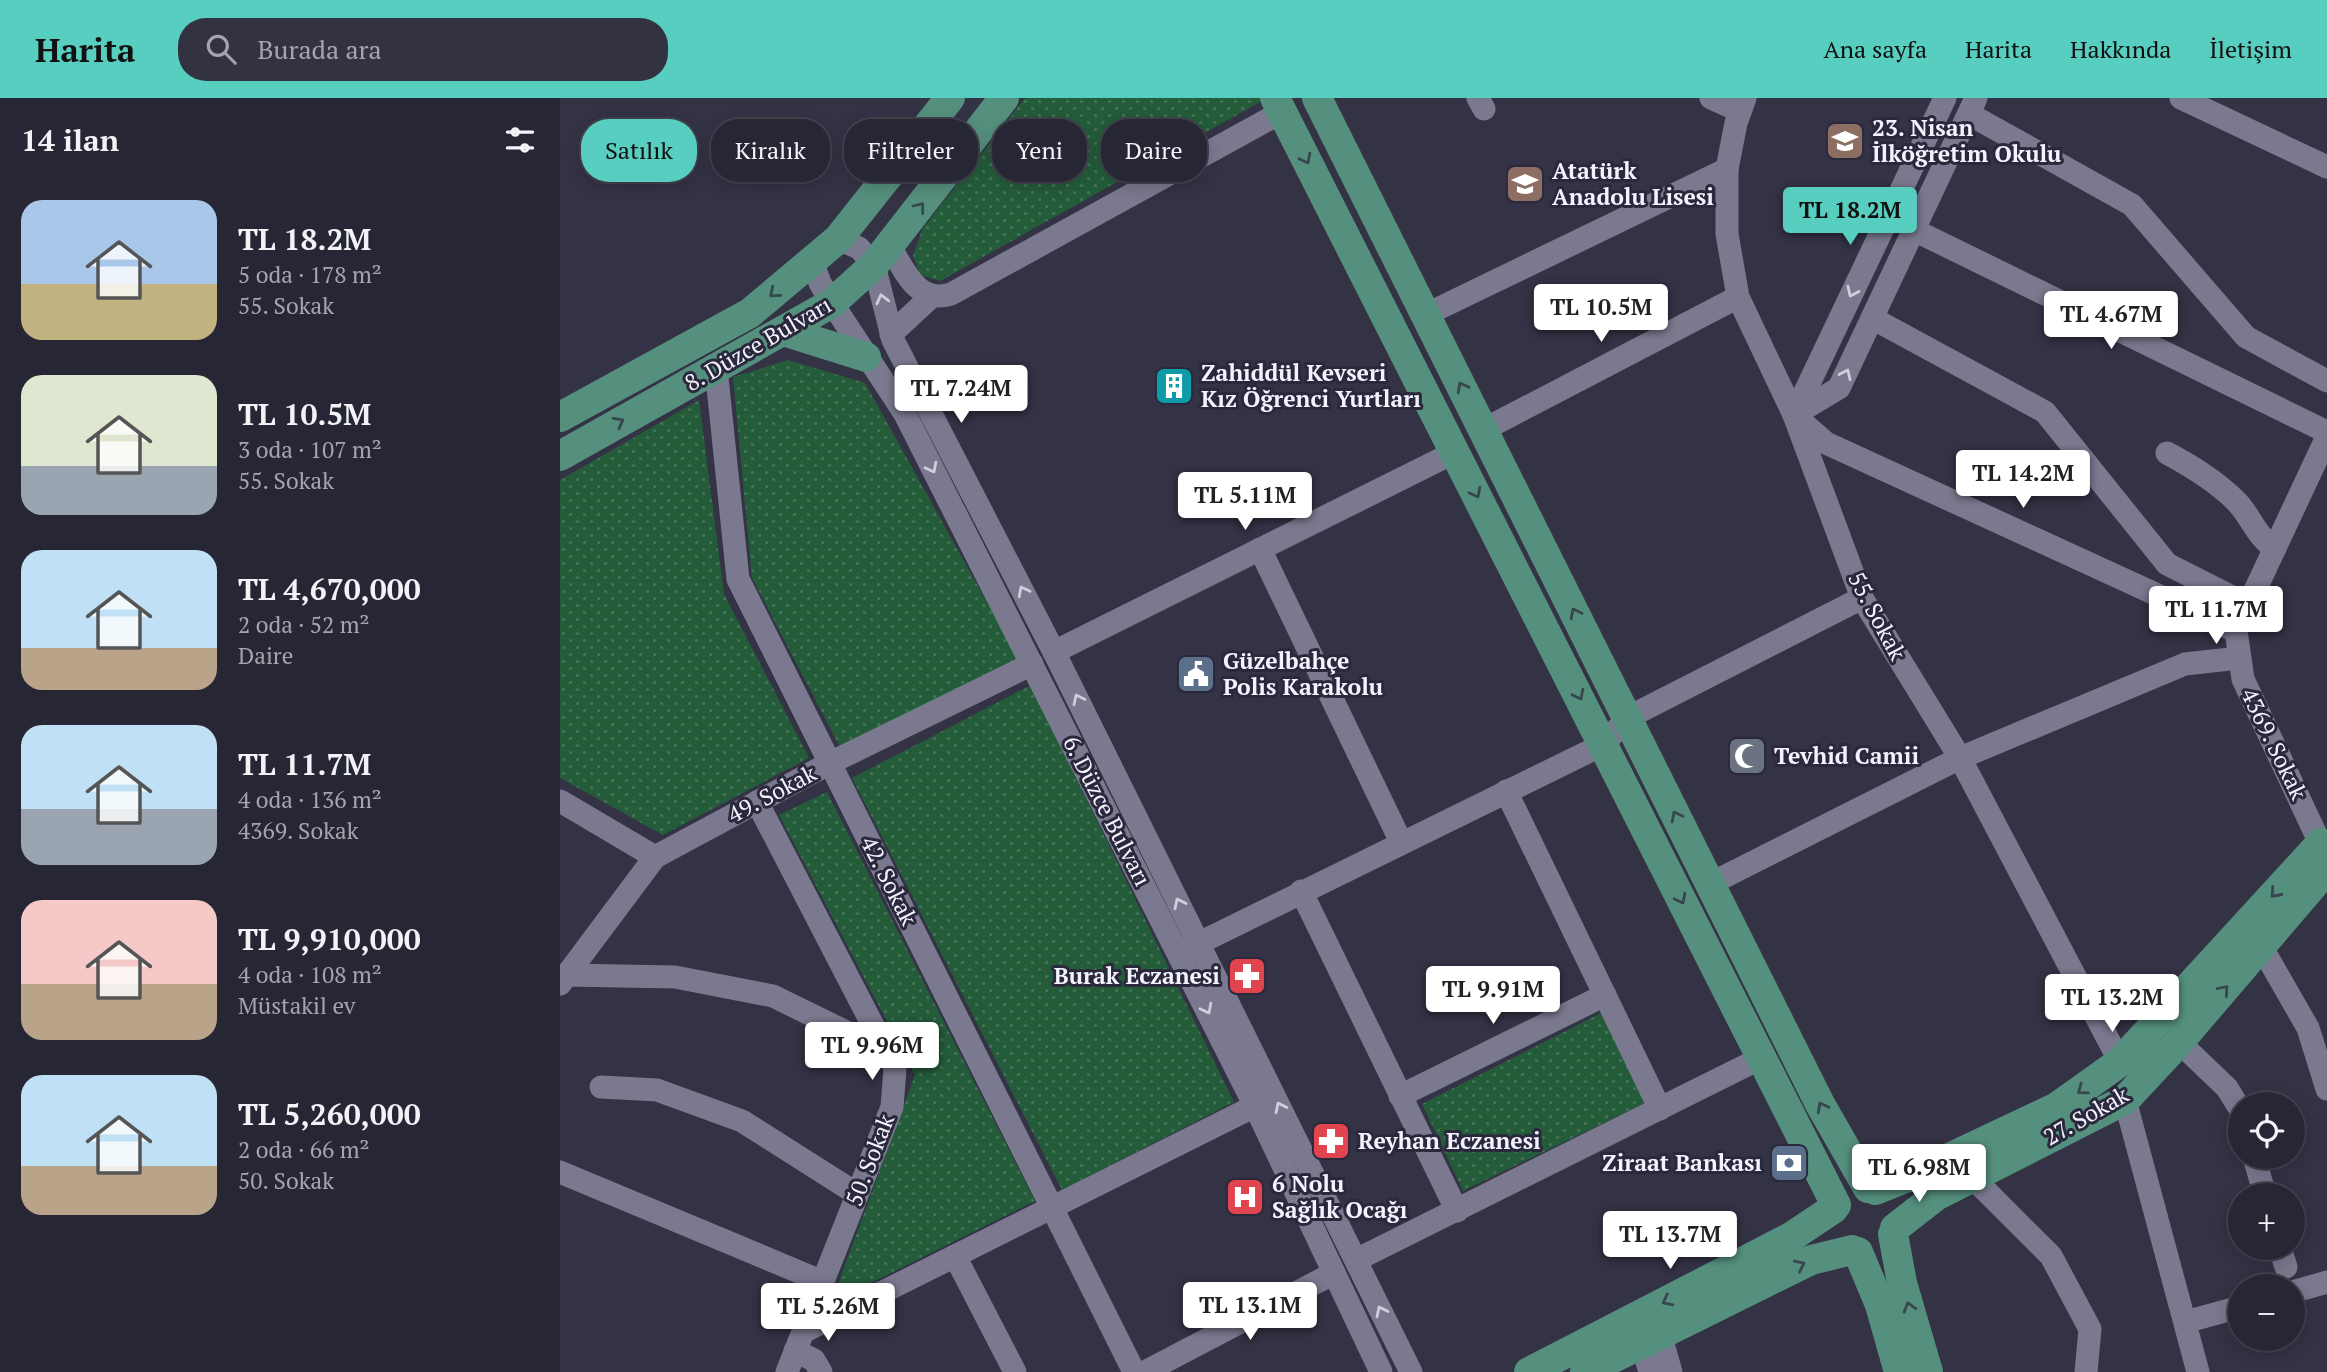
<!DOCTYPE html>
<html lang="tr">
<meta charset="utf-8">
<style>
:root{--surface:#272634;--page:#333240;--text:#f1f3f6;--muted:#a4a5ac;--line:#43434f;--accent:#58cec0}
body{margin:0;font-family:"PT Serif",serif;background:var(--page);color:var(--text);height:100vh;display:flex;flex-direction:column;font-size:26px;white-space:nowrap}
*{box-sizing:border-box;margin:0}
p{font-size:23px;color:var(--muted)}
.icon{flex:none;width:38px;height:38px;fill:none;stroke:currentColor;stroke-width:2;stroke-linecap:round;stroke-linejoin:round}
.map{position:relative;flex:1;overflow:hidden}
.sheet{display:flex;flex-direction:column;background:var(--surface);width:560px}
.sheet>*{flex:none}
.top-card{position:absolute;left:21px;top:21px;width:665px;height:63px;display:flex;gap:14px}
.fabs{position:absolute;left:1668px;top:994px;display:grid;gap:14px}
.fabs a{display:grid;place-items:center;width:77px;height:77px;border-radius:50%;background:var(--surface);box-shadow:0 4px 18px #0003,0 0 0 2px var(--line);font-size:35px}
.price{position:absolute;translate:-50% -60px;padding:0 16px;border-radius:7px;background:#fff;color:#222;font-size:23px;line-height:46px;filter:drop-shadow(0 2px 4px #0008)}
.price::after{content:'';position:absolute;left:50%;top:42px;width:21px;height:16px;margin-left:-10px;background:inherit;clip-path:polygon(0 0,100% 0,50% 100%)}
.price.selected{background:var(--accent);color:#111}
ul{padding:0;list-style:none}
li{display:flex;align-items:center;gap:21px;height:175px;padding:0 21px}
li span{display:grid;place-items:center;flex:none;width:196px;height:140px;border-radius:21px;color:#555}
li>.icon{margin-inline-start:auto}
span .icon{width:84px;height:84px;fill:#fffc;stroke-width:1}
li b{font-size:30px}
h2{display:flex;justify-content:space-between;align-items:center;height:84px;padding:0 21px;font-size:30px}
.pill{padding:0 24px;border-radius:28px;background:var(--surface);box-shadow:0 4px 18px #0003,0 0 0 2px var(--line);font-size:24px;line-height:63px}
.pill.selected{background:var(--accent);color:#111}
header{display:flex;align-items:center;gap:42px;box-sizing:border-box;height:98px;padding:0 35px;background:var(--accent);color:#111}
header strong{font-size:33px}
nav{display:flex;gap:38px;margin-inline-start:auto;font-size:24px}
.search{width:490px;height:63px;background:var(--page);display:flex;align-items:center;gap:18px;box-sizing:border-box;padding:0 24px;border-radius:28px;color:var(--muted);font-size:26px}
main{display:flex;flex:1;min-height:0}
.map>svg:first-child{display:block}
</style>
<header>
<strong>Harita</strong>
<div class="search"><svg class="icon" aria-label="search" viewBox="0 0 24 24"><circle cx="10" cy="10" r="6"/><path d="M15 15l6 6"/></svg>Burada ara</div>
<nav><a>Ana sayfa</a><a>Harita</a><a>Hakkında</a><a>İletişim</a></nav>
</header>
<main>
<section class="sheet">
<h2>14 ilan<svg class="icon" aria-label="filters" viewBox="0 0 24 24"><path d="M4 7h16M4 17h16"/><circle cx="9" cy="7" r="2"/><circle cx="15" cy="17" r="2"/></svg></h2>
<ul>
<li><span style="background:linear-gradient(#a9c7e8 60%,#c2b280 0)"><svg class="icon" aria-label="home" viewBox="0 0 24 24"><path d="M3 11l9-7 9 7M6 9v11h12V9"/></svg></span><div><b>TL 18.2M</b><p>5 oda · 178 m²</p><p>55. Sokak</p></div></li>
<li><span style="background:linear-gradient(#dfe7d0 65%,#9aa5b1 0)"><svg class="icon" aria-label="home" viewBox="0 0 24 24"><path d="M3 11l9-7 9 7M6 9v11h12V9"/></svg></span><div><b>TL 10.5M</b><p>3 oda · 107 m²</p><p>55. Sokak</p></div></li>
<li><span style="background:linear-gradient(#bfe0f5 70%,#b9a48a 0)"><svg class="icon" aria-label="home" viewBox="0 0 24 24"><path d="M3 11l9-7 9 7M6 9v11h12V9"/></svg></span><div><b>TL 4,670,000</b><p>2 oda · 52 m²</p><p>Daire</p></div></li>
<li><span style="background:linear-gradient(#bfe0f5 60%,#9aa5b1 0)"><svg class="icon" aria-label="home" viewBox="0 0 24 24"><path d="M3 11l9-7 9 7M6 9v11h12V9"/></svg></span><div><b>TL 11.7M</b><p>4 oda · 136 m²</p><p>4369. Sokak</p></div></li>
<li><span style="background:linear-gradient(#f6c9c9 60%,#b9a48a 0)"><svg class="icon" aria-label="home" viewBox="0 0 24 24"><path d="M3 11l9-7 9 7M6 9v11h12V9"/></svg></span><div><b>TL 9,910,000</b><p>4 oda · 108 m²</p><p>Müstakil ev</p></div></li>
<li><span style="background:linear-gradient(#bfe0f5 65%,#b9a48a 0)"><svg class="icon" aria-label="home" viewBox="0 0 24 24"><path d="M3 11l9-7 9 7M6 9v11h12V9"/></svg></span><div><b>TL 5,260,000</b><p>2 oda · 66 m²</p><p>50. Sokak</p></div></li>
</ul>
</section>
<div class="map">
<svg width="1767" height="1274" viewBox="0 0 1767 1274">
<defs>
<pattern id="grass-dots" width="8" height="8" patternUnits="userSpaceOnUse" patternTransform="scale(1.75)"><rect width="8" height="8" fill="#245c3a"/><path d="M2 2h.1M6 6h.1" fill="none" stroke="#447458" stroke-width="1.8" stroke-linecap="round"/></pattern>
</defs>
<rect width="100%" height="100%" fill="#343245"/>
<!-- grass -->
<g fill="url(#grass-dots)">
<polygon points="465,0 701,0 702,3 380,183 360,177 353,157 363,130"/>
<polygon points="228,262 305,285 458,560 280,649 192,480 173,279"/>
<polygon points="139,302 164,496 249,660 103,737 0,680 0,382"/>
<polygon points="471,587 674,1004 502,1092 292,680"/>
<polygon points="267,694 475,1103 271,1205 355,977 219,717"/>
<polygon points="1041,915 1085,1005 903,1093 862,1006"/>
</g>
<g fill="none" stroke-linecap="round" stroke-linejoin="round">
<!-- minor -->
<g stroke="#7b798f" stroke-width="23">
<polyline points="918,0 924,11"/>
<polyline points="1151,0 1180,13"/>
<polyline points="1185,0 1176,25 1167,71 1167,136 1178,199 1234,317 1302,500 1400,660 1560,964"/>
<polyline points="1621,0 1767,69"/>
<polyline points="1409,16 1572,107 1686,239 1767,283"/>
<polyline points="1354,132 1767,334"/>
<polyline points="278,141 299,150 314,167 333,242 494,554 851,1274"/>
<path d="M329 147C344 171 357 207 391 196L722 14"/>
<polyline points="252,163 260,185 272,205 345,316 695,1008 821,1274"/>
<polyline points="865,217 1167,71"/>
<polyline points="1312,220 1485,314 1607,466 1688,507"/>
<polyline points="331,236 372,198"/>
<polyline points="156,270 178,481 574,1274"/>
<polyline points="1234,317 1279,290 1416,0"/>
<polyline points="1234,317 1385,0"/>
<polyline points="1236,319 1266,345 1676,533"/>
<polyline points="923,332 1178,199"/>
<path d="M1607 355C1633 369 1656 383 1676 403 1691 418 1696 439 1715 450"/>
<polyline points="700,451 841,744"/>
<polyline points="494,554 895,354"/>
<polyline points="946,693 1100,1011"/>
<polyline points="0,703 95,759"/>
<polyline points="197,704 335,970 332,1009 227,1274"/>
<polyline points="1766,758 1683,581 1676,533 1767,339"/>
<polyline points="1150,786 1400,660 1625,566 1679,560"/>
<polyline points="741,793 897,1113"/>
<polyline points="1701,848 1748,930 1767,991"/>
<polyline points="627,851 1044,646 1067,620 1302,500"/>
<polyline points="7,877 115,879 213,898 327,954"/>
<polyline points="0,886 95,759 270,665 472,566"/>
<polyline points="1619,944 1667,990 1680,1011"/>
<polyline points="41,989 97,992 182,1023 297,1096"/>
<polyline points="840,998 1045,897"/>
<polyline points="1565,1002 1638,1274"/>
<polyline points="1694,1059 1705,1097"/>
<polyline points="0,1074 263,1184"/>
<polyline points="1412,1079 1491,1158 1530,1231 1526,1274"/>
<polyline points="1720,1150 1726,1169"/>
<polyline points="395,1158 455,1274"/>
<polyline points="796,1162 1201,960"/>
<polyline points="1732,1194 1767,1184"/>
<polyline points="1625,1224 1680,1209"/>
<polyline points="243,1234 695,1008"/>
<polyline points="1100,1235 1111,1274"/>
<polyline points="1081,1244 1090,1274"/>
<polyline points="235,1253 254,1262 261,1274"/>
<polyline points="585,1274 774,1175"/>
</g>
<!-- major -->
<g stroke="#55907e" stroke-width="30">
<polyline points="715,0 1276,1107"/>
<polyline points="757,0 1260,1006 1308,1090"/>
<polyline points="223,233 306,259"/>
<polyline points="0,319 190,215 278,141 390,0"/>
<polyline points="0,358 272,205 314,167 444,0"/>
<polyline points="1315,1092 1353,1077 1497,1009 1560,964 1761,745"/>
<polyline points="1335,1130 1376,1098 1565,1002 1619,944 1767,771"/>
<polyline points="1333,1136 1342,1185 1368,1274"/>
<polyline points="1298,1154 1320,1207 1339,1274"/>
<polyline points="969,1274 1231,1139 1273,1111"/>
<polyline points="1025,1274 1251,1162 1292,1152"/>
</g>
</g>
<!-- one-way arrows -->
<defs><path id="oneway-chevron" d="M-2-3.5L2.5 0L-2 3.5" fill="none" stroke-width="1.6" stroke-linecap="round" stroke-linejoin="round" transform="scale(1.75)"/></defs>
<g stroke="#37474f">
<use href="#oneway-chevron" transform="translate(746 61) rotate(63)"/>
<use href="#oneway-chevron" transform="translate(360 109) rotate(-52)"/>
<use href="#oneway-chevron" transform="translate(214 195) rotate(140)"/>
<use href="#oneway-chevron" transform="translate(902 289) rotate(-117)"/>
<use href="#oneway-chevron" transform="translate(59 324) rotate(-29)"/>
<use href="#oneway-chevron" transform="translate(916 395) rotate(63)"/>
<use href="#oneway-chevron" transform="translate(1015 515) rotate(-117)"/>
<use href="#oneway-chevron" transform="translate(1019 597) rotate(63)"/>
<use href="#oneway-chevron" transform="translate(1116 718) rotate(-117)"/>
<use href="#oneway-chevron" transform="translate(1715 795) rotate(132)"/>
<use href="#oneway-chevron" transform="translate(1121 801) rotate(63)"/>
<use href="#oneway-chevron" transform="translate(1664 892) rotate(-49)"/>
<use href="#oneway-chevron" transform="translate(1522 992) rotate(144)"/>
<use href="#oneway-chevron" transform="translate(1262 1009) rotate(-118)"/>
<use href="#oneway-chevron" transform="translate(1240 1167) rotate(-26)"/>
<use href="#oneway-chevron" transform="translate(1107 1203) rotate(153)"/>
<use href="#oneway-chevron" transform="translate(1349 1209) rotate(-107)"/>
</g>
<g stroke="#cfcedd">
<use href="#oneway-chevron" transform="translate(1292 194) rotate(115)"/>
<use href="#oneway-chevron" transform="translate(322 201) rotate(-104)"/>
<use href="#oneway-chevron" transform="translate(1286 276) rotate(-65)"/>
<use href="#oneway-chevron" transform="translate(372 370) rotate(63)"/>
<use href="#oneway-chevron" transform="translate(463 493) rotate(-117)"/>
<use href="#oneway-chevron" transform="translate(518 601) rotate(-116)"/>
<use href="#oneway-chevron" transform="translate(619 805) rotate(-116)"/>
<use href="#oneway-chevron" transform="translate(647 911) rotate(63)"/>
<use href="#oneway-chevron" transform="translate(720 1009) rotate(-116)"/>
<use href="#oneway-chevron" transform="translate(821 1213) rotate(-116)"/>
</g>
<!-- icons -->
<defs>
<g id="school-square" transform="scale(2.0125)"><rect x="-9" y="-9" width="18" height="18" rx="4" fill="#8d6e63" stroke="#2a283b"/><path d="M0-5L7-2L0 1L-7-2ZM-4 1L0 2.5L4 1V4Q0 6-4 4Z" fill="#fff"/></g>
<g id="building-square" transform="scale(2.0125)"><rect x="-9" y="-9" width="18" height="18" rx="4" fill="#0f9aa8" stroke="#2a283b"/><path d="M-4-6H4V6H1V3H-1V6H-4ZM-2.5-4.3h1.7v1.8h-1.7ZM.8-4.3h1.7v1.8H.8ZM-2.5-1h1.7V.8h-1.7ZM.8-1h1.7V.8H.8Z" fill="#fff"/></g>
<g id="civic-square" transform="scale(2.0125)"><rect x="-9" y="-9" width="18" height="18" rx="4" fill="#5c6f8a" stroke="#2a283b"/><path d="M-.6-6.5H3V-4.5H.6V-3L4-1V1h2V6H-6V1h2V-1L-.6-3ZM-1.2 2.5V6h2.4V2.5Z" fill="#fff"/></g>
<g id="mosque-square" transform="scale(2.0125)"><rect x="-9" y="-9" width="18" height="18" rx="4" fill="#6b7280" stroke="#2a283b"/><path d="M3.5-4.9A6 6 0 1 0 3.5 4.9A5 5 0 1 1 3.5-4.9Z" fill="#fff"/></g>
<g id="pharmacy-square" transform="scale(2.0125)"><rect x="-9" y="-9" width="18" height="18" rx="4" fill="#e0444e" stroke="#2a283b"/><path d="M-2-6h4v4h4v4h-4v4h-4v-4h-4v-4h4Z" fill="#fff"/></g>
<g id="bank-square" transform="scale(2.0125)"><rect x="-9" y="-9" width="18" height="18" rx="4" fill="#5c6f8a" stroke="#2a283b"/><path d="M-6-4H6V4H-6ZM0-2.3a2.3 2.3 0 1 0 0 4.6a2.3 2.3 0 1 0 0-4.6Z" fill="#fff"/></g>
<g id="hospital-square" transform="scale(2.0125)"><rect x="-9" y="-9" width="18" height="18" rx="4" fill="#e0444e" stroke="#2a283b"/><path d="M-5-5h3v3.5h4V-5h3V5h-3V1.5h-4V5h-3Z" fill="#fff"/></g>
</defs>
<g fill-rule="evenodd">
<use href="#school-square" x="1285" y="43"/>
<use href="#school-square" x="965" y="86"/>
<use href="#building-square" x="614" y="288"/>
<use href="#civic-square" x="636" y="576"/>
<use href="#mosque-square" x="1187" y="658"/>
<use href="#pharmacy-square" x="687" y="878"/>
<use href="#pharmacy-square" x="771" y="1043"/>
<use href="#bank-square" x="1229" y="1065"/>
<use href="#hospital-square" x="685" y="1099"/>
</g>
<g text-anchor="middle" stroke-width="6" stroke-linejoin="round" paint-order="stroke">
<!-- poi labels -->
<g font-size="23" font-weight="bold" fill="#f3f2ff" stroke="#2a283b" text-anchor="start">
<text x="1312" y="38">23. Nisan<tspan x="1312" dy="26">İlköğretim Okulu</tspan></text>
<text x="992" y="81">Atatürk<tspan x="992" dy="26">Anadolu Lisesi</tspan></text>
<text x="641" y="283">Zahiddül Kevseri<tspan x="641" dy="26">Kız Öğrenci Yurtları</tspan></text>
<text x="663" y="571">Güzelbahçe<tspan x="663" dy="26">Polis Karakolu</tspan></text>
<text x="1214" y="666">Tevhid Camii</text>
<text x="660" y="886" text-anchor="end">Burak Eczanesi</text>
<text x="798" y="1051">Reyhan Eczanesi</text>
<text x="1202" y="1073" text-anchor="end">Ziraat Bankası</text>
<text x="712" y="1094">6 Nolu<tspan x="712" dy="26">Sağlık Ocağı</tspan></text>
</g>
<!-- street labels -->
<g font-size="23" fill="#f3f2ff" stroke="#2a283b">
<text transform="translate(198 246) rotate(-30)" y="8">8. Düzce Bulvarı</text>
<text transform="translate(1317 518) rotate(62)" y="8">55. Sokak</text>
<text transform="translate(1714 646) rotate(64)" y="8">4369. Sokak</text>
<text transform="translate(212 696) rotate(-28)" y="8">49. Sokak</text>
<text transform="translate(547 713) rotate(63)" y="8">6. Düzce Bulvarı</text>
<text transform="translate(329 783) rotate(63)" y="8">42. Sokak</text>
<text transform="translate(1526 1018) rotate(-30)" y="8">27. Sokak</text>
<text transform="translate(310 1062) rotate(-69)" y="8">50. Sokak</text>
</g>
</g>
</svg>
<div class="fabs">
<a><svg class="icon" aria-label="locate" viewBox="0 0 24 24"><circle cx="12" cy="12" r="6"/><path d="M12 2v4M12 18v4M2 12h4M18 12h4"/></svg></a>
<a>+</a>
<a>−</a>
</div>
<b class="price selected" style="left:1290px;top:149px">TL 18.2M</b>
<b class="price" style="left:1041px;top:246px">TL 10.5M</b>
<b class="price" style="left:1551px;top:253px">TL 4.67M</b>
<b class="price" style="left:401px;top:327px">TL 7.24M</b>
<b class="price" style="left:1463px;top:412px">TL 14.2M</b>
<b class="price" style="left:685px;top:434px">TL 5.11M</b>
<b class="price" style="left:1656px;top:548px">TL 11.7M</b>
<b class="price" style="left:933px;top:928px">TL 9.91M</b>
<b class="price" style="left:1552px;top:936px">TL 13.2M</b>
<b class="price" style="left:312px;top:984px">TL 9.96M</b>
<b class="price" style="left:1359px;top:1106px">TL 6.98M</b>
<b class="price" style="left:1110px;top:1173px">TL 13.7M</b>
<b class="price" style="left:690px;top:1244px">TL 13.1M</b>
<b class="price" style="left:268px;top:1245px">TL 5.26M</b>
<div class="top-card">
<a class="pill selected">Satılık</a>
<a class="pill">Kiralık</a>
<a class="pill">Filtreler</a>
<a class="pill">Yeni</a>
<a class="pill">Daire</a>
</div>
</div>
</main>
